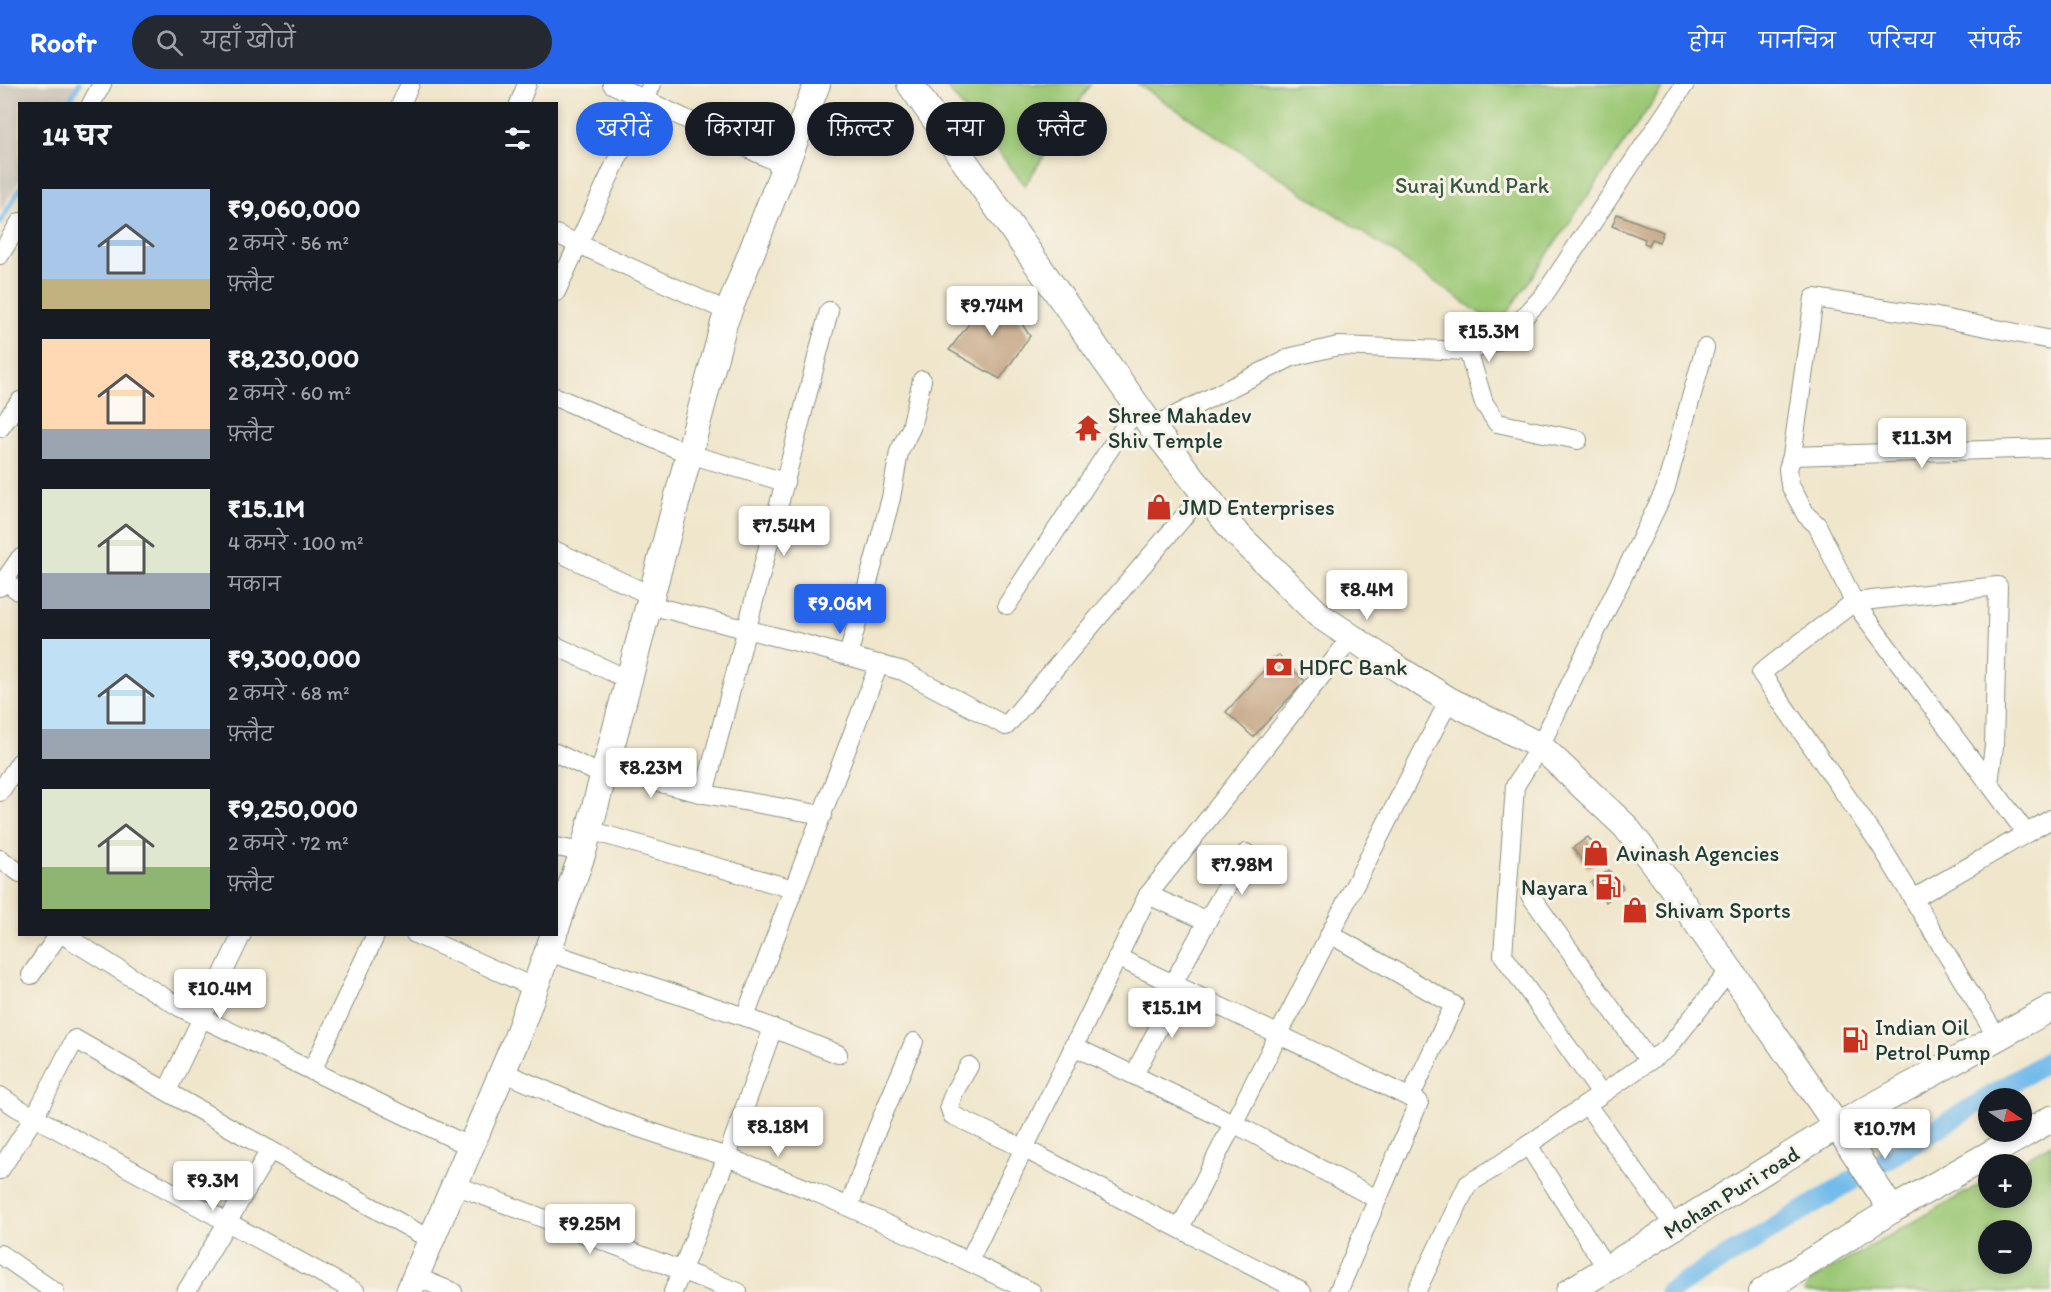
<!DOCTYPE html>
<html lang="hi">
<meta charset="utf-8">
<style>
:root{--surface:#171b24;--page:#242831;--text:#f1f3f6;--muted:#9ea1a6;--accent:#2563eb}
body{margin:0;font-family:Itim,"Playpen Sans Deva",sans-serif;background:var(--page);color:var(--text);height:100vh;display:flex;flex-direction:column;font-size:22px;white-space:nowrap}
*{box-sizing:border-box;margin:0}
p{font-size:20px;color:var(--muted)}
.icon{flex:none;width:33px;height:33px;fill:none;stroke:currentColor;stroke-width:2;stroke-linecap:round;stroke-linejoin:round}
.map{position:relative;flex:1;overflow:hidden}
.details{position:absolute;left:18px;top:18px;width:540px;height:834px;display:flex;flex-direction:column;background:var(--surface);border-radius:0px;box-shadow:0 3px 9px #0003}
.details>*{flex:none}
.guide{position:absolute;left:576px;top:18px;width:570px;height:54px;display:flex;gap:12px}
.needle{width:39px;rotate:103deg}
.tools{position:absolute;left:1978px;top:1004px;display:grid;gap:12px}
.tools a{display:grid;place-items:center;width:54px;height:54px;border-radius:50%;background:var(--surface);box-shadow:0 3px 9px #0003;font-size:30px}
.price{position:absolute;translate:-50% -51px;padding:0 14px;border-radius:6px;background:#fff;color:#222;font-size:20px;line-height:39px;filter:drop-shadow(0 2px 3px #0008)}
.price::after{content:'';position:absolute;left:50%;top:36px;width:18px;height:14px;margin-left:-9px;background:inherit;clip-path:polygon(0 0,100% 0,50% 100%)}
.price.selected{background:var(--accent);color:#fff}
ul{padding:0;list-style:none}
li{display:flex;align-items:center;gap:18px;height:150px;padding:0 24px}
li span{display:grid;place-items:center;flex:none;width:168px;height:120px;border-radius:0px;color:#555}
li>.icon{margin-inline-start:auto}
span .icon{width:72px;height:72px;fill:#fffc;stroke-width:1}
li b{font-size:26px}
h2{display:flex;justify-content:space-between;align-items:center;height:72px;padding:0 24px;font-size:26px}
.tag{padding:0 21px;border-radius:27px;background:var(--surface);box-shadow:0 3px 9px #0003;font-size:21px;line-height:54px}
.tag.selected{background:var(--accent);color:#fff}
header{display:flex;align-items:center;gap:36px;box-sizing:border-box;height:84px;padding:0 30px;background:var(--accent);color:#fff}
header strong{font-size:28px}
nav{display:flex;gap:33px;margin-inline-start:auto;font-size:21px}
.search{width:420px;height:54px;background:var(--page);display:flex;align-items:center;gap:15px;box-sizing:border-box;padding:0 21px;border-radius:33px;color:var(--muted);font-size:22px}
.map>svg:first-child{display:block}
</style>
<header>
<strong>Roofr</strong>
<div class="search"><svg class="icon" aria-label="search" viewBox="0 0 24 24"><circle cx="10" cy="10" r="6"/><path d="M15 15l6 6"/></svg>यहाँ खोजें</div>
<nav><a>होम</a><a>मानचित्र</a><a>परिचय</a><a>संपर्क</a></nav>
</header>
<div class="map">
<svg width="2051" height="1208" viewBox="0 0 2051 1208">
<rect width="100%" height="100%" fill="#f7f3e8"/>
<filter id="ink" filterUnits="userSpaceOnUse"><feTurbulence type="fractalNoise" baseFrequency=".0167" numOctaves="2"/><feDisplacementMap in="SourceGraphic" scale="12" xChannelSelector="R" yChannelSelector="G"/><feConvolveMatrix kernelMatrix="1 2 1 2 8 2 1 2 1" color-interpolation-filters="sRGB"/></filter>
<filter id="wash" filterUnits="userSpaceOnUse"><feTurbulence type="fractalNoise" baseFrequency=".008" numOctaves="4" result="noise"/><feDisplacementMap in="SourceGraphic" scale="24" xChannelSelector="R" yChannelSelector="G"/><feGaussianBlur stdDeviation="1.35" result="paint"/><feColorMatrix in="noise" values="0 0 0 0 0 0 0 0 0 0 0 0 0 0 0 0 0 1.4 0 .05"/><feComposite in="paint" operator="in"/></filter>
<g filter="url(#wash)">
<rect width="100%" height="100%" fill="#f0e6cc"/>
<!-- industrial -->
<polygon fill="#cbc3b8" points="0,0 78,0 66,19 20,20 19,96 0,128"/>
<!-- green -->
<g fill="#9bc875" stroke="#5d8254" stroke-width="1.5" fill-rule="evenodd">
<polygon points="944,0 1091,0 1025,101"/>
<polygon points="1138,0 1665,0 1498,242 1388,165"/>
<path d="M2051 1060V1208H1804L1810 1197 1989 1095V1113H2022V1080H2016ZM1989 1146H2022V1179H1989Z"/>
</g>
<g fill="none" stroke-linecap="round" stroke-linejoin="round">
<!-- stream -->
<g stroke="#73bbeb" stroke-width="5">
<polyline points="68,20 79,0"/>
<polyline points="0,139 20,104"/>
</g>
<!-- canal -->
<polyline stroke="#73bbeb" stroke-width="20" points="1669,1208 2051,975"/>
</g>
<g id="blocks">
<!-- building -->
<g fill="#c3a280">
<polygon points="1617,130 1663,148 1659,158 1652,155 1649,161 1644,159 1645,155 1612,142"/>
<polygon points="997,203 1030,252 1000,295 949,266"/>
<polygon points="1278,571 1305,597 1253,653 1226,628"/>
<polygon points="1588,753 1603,773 1588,784 1573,764"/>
<polygon points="1609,786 1623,804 1606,818 1591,799"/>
</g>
</g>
</g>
<g filter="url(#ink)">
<use href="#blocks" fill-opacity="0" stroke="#889280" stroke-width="1.5"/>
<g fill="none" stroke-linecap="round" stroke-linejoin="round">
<!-- street casing -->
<g stroke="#889280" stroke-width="20">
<g id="street">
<polyline points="612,0 785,82"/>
<polyline points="91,20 102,0"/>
<polyline points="401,20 410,0"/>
<polyline points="519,20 527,0"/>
<polyline points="556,150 729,228"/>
<polyline points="0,171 20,138"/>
<polyline points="556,208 652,0"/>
<polyline points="1468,267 1484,319 1497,339 1578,356"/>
<polyline points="556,313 689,370 785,398"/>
<polyline points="1152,343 1292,273 1338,262 1468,267 1504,255 1544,211 1685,0"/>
<polyline points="0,344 20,317"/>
<polyline points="1792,372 2051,364"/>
<polyline points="556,467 652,512"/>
<polyline points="4,496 20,508"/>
<polyline points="0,503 20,474"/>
<polyline points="649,521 797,558 903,587 1006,642 1204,409"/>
<polyline points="1007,521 1138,322"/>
<polyline points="556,562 629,596"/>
<polyline points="848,572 891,414 899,368 911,344 922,296"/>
<polyline points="556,669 604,692"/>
<polyline points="606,685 704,710 823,731"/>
<polyline points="1989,699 1994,662 1998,502 1854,518 1817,441 1806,431 1790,401 1788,385 1792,372 1814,214 1937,233 2051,256"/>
<polyline points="0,708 20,678"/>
<polyline points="704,710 829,227"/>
<polyline points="589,746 793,805"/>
<polyline points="556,763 583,768"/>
<polyline points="0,775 20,789"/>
<polyline points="1148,811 1207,837 1173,900"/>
<polyline points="1530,811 1649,977"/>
<polyline points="1913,815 2051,735"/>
<polyline points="1207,837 1246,769"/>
<polyline points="62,850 181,924 471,1063"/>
<polyline points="415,850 535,904"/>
<polyline points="1330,850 1454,921 1410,1014"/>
<polyline points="548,868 745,933 838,970"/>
<polyline points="1117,873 1419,1018 1338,1208"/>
<polyline points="31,891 59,850"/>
<polyline points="745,933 879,580"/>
<polyline points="1997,953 1881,762 1761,589 1854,518 2026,749"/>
<polyline points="1073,962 1233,1039 1377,1115"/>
<polyline points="969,982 954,1008 949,1022 952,1031 1023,1064 1302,1208"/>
<polyline points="312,987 376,850"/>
<polyline points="503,988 612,1035 727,1073 815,1108 944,1166 1032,1208"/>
<polyline points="1134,991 1179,903"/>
<polyline points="167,1007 242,850"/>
<polyline points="1601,1010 1503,871 1515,702 1540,662 1665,406 1705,264"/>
<polyline points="0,1012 16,1023 356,1208"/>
<polyline points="1587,1021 1675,1143"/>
<polyline points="1528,1061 1607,1185"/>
<polyline points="0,1086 35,1032 75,955 243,1051 431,1156"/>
<polyline points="455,1101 738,1208"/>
<polyline points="849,1123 877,1045 914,958"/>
<polyline points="1180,1144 1449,616"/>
<polyline points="0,1170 55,1208"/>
<polyline points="969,1177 1148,811 1352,553"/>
<polyline points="416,1193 453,1208"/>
<polyline points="186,1208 270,1066"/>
<polyline points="673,1208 727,1073 773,944"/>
<polyline points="1416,1208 1468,1100 1502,1079 1668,964 1730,886"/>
</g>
</g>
<!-- secondary casing -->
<g stroke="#889280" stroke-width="28">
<g id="secondary">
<polyline points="910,0 1152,343 1233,446 1319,531 1400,586 1449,616 1540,662 1625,742 1668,798 1730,886 1837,1042 1892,1126"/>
<polyline points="556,844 583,768 724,239 817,0"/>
<polyline points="409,1208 516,956 554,850"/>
<polyline points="1569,1208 1837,1042 2051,924"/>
<polyline points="1762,1208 1892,1126 2051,1035"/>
</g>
</g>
<!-- street -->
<use href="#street" stroke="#fff" stroke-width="18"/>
<!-- secondary -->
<use href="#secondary" stroke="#fff" stroke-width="26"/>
</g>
</g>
<!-- icons -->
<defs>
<g id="temple-bare" transform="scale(2.07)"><path d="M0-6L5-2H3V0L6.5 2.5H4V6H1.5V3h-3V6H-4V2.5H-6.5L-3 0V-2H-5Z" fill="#c8321e" stroke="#f7f3e8" stroke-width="2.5" paint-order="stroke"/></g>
<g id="shop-bare" transform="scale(2.07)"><path d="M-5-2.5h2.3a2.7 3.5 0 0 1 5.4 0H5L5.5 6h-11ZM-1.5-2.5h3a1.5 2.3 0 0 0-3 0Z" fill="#c8321e" stroke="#f7f3e8" stroke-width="2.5" paint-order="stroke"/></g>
<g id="bank-bare" transform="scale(2.07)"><path d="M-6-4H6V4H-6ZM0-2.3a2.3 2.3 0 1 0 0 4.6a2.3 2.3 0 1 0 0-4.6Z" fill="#c8321e" stroke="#f7f3e8" stroke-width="2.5" paint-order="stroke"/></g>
<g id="fuel-bare" transform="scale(2.07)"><path d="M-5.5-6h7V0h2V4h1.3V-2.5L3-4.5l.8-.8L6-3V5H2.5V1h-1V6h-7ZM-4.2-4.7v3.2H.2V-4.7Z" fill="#c8321e" stroke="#f7f3e8" stroke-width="2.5" paint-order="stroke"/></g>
</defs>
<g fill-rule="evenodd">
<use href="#temple-bare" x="1088" y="344"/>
<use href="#shop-bare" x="1159" y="423"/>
<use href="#bank-bare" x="1279" y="583"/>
<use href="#shop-bare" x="1596" y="769"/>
<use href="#fuel-bare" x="1608" y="803"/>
<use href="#shop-bare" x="1635" y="826"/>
<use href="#fuel-bare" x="1855" y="956"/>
</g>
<g text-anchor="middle" stroke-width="6" stroke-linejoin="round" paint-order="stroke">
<!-- park labels -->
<g font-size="22" fill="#385941" stroke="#f7f3e8">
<text x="1472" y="109">Suraj Kund Park</text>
</g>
<!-- poi labels -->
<g font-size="22" fill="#1f3d34" stroke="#f7f3e8" text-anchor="start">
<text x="1108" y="339">Shree Mahadev<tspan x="1108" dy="25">Shiv Temple</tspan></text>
<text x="1179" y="431">JMD Enterprises</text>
<text x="1299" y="591">HDFC Bank</text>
<text x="1616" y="777">Avinash Agencies</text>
<text x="1588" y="811" text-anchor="end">Nayara</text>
<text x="1655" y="834">Shivam Sports</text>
<text x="1875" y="951">Indian Oil<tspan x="1875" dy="25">Petrol Pump</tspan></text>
</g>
<!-- street labels -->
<g font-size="22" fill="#1f3d34" stroke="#f7f3e8">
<text transform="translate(1731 1108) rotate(-32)" y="8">Mohan Puri road</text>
</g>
</g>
</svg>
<div class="tools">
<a><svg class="needle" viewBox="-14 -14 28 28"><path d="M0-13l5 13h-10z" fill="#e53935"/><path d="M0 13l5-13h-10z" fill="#9ea1a6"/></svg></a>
<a>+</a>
<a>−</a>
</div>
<b class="price" style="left:992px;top:253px">₹9.74M</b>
<b class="price" style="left:1489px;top:279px">₹15.3M</b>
<b class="price" style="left:1922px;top:385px">₹11.3M</b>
<b class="price" style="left:784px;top:473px">₹7.54M</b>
<b class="price" style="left:1367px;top:537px">₹8.4M</b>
<b class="price selected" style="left:840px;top:551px">₹9.06M</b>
<b class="price" style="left:651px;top:715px">₹8.23M</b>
<b class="price" style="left:1242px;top:812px">₹7.98M</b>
<b class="price" style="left:220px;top:936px">₹10.4M</b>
<b class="price" style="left:1172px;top:955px">₹15.1M</b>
<b class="price" style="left:778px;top:1074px">₹8.18M</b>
<b class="price" style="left:1885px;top:1076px">₹10.7M</b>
<b class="price" style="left:213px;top:1128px">₹9.3M</b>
<b class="price" style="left:590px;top:1171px">₹9.25M</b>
<div class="guide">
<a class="tag selected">खरीदें</a>
<a class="tag">किराया</a>
<a class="tag">फ़िल्टर</a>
<a class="tag">नया</a>
<a class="tag">फ़्लैट</a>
</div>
<section class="details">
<h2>14 घर<svg class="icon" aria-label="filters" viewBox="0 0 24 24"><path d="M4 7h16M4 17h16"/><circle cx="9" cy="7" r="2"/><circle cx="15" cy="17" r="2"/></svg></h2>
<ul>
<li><span style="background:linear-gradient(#a9c7e8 75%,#c2b280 0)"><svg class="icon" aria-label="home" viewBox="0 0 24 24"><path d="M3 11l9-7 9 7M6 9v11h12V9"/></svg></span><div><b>₹9,060,000</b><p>2 कमरे · 56 m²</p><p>फ़्लैट</p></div></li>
<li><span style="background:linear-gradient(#ffd9b3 75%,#9aa5b1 0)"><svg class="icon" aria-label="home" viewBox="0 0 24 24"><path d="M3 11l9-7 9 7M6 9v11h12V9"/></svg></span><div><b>₹8,230,000</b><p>2 कमरे · 60 m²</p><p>फ़्लैट</p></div></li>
<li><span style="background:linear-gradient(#dfe7d0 70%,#9aa5b1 0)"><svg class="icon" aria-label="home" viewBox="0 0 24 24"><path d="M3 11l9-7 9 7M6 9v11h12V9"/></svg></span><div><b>₹15.1M</b><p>4 कमरे · 100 m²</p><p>मकान</p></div></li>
<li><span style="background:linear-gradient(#bfe0f5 75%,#9aa5b1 0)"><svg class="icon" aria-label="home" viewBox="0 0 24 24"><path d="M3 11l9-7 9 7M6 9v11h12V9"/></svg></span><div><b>₹9,300,000</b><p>2 कमरे · 68 m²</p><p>फ़्लैट</p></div></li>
<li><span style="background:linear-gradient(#dfe7d0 65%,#8fb573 0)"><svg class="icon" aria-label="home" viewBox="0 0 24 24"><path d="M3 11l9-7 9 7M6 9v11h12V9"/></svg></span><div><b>₹9,250,000</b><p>2 कमरे · 72 m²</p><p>फ़्लैट</p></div></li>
</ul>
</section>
</div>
